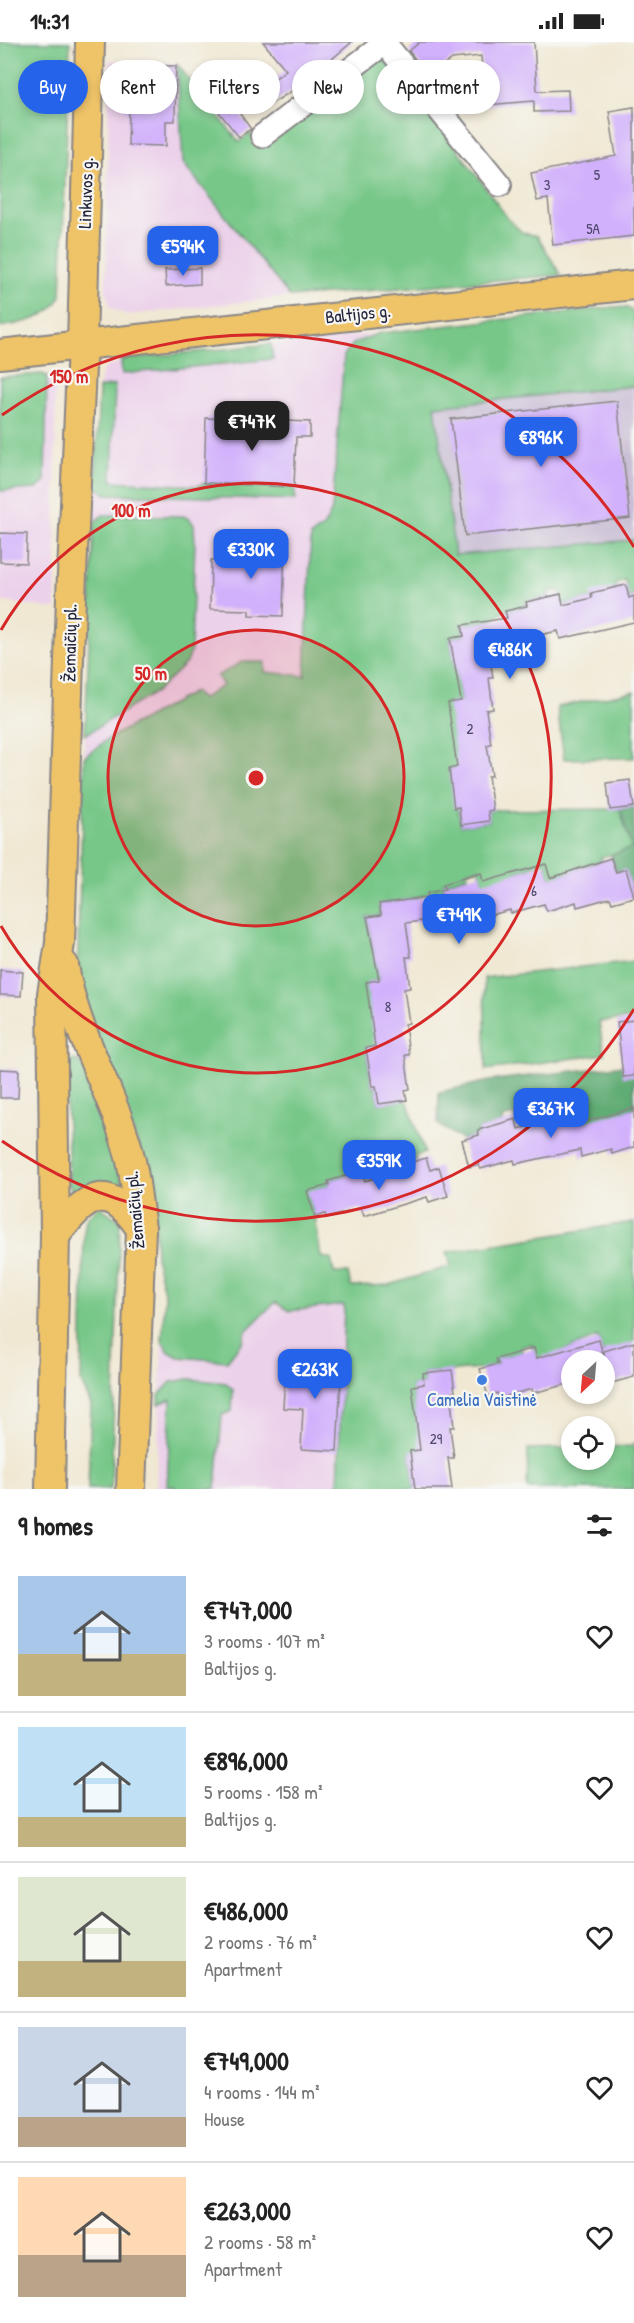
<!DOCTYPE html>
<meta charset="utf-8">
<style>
:root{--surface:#fff;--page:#f2f2f2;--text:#222;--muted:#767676;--line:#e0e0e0;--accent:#2563eb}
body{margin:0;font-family:"Patrick Hand",sans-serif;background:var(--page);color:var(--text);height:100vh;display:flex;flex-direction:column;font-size:22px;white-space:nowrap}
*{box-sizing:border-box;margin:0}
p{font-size:20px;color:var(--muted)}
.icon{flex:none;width:33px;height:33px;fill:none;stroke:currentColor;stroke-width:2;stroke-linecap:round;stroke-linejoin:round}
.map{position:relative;height:1447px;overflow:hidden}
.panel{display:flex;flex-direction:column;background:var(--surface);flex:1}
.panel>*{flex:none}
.banner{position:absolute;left:18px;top:18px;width:598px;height:54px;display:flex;gap:12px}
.needle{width:39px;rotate:206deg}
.controls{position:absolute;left:561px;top:1308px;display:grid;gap:12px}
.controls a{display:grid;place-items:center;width:54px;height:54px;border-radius:50%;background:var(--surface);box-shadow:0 3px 9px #0003;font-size:30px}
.price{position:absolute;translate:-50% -51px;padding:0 14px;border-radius:12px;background:var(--accent);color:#fff;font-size:20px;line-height:39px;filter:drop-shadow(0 2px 3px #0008)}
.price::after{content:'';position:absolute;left:50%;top:36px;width:18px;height:14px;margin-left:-9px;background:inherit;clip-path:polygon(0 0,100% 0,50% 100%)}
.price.on{background:#222;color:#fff}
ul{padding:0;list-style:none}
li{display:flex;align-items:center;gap:18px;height:150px;padding:0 18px}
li+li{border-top:2px solid var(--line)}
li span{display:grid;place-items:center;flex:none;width:168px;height:120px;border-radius:0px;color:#555}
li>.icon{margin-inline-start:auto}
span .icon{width:72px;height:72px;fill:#fffc;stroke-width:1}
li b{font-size:26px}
h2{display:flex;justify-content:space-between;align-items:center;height:72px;padding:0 18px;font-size:26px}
.tag{padding:0 21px;border-radius:27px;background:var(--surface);box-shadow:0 3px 9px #0003;font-size:21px;line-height:54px}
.tag.on{background:var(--accent);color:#fff}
.status{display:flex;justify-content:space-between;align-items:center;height:42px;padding:0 30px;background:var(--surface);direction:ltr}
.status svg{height:16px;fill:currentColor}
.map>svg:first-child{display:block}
</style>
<div class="status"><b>14:31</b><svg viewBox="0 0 49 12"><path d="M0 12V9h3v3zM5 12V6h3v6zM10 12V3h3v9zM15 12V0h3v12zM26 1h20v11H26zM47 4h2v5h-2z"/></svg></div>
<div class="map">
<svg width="634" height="1447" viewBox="0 0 634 1447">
<rect width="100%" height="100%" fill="#f6f6f2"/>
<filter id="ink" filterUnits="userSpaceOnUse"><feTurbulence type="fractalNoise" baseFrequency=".0167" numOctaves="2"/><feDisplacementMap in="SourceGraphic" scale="12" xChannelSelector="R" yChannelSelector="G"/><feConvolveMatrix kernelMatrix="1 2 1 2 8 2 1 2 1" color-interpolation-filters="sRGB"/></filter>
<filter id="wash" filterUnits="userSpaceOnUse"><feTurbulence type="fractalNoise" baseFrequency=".008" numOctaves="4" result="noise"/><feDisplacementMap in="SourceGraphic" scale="24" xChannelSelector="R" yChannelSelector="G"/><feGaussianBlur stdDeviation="1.35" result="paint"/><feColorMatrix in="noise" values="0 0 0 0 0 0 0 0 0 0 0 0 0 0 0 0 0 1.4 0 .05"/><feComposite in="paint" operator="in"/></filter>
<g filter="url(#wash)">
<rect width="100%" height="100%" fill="#f0e8d3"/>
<!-- built -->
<g fill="#ecd1ea">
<polygon points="109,18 177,22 183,121 290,255 126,273 110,265 106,249"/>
<polygon points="380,291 366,295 344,313 332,468 324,484 311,494 305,634 264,630 265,620 218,634 223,643 201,657 193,650 111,695 84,715 99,346 103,327 126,317"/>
<polygon points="42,332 54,339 55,348 56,567 0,559 0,335"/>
<polygon points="275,1260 289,1269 345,1263 338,1447 156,1447 162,1299 168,1309 235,1311 246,1289"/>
</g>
<!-- industrial -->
<polygon fill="#cbbfd5" points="634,344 634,498 454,513 435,364"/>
<!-- green -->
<g fill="#77c788" stroke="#4c7462" stroke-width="1.5">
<path d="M0 0H70L61 254C50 277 23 281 0 285Z"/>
<polygon points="376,17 384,18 417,52 509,178 523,191 537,194 561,233 290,255 183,121 177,22 239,100 250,91 261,105"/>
<polygon points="614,265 628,266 634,271 634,344 435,364 455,513 634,498 634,554 629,556 625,538 615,541 616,546 592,556 563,563 560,548 548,550 549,554 526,559 527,564 505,569 490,579 462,583 464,594 450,596 461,659 461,725 449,727 461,783 489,779 488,769 493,768 620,767 632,807 601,815 602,819 578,825 578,828 550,836 545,819 484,844 479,826 467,829 468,834 443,841 445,847 408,858 380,862 381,873 367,875 379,938 366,941 378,1004 366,1006 372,1044 376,1044 379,1062 407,1058 425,1111 415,1114 416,1119 393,1126 394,1130 365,1139 360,1125 349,1128 350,1132 328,1139 329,1143 308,1150 315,1175 321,1215 331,1217 334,1231 348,1231 351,1245 389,1243 451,1224 447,1210 634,1180 634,1300 632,1304 603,1312 598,1295 538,1319 532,1302 521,1305 522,1310 497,1317 498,1322 483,1327 423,1331 424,1342 412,1344 422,1408 410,1410 415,1447 338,1447 344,1263 289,1269 275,1260 246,1289 243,1299 227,1319 178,1315 168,1309 162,1299 165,1254 156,1218 155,1176 146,1122 81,958 77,932 84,715 111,695 194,650 202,657 223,643 217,634 242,620 265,620 265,630 305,634 311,494 324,484 332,468 344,313 354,301 380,291"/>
<polygon points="271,302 273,317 122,332 121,319 126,317"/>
<polygon points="42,332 47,334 45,439 37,447 0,449 0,335"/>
<polygon points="115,343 112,439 198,444 204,441 294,445 296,458 106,452 95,444 99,346"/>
<polygon points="103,473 183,474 190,477 194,483 195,501 191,608 188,619 156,650 85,693 94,480"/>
<polygon points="634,649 634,716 564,717 557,665"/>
<polygon points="634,919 634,976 599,980 604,1012 486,1028 484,936"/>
<polygon points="75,1018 82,1022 114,1109 123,1142 122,1147 78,1151 73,1151 69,1143 65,1023 67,1020"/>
<polygon points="99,1164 120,1179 111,1447 88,1447 91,1362 81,1340 84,1190 86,1177"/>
<polygon points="189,1337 226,1341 233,1348 232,1369 222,1373 216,1447 174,1447 174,1444 167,1444 171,1357 159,1362 159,1353 171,1340"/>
<polygon points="634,1401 634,1447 527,1447 528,1407 571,1406 572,1418 604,1418 605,1405 632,1404"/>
</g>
<!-- forest -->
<g fill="#61ac74" stroke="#426758" stroke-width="1.5">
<polygon points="634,765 634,855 626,828 616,830 611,813 632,806 620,767"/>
<polygon points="634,1022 634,1066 585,1083 580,1066 519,1090 514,1073 502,1076 503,1081 478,1088 479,1093 462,1098 438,1082 439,1050 494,1038"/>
</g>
<g id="blocks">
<!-- building -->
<g fill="#d1b0fc">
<polygon points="263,0 352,0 300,44 271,62 260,48 286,28"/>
<polygon points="420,0 534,0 537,49 568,48 569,69 534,70 534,59 485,63 481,14 452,17 429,35 409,9"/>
<polygon points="126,23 176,24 175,79 166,79 166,104 128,103 129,68 125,68"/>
<polygon points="210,25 225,45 234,39 250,60 237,68 251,87 239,95 193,38"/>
<polygon points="634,65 634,194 553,203 548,157 537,159 531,131 616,114 609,69"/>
<polygon points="200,226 200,242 166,244 165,228"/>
<polygon points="617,359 630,476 465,494 451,377"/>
<polygon points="206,376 310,380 310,395 296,395 294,445 204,441"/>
<polygon points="0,491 27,492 26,521 0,520"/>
<polygon points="251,496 285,497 283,574 249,573 249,568 210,567 211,518 250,519"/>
<polygon points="626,543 629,556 634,554 634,580 560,597 558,589 522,597 521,592 488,602 493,636 489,636 493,667 486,668 491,702 487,703 492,734 488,734 493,768 488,769 489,779 461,783 459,765 454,766 449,727 457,725 448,661 461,659 450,596 464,594 462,583 507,576 505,569 527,564 526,560 561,552 563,563 592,556 591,551"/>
<polygon points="630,738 634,765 610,768 607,741"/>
<polygon points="611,816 616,830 626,827 634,855 612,861 610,856 577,865 576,860 547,869 544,862 511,871 510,868 480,876 479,871 445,881 444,876 406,881 411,915 406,915 410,946 404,947 409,981 405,982 409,1013 405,1013 410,1047 405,1048 407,1058 379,1062 376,1044 372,1044 366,1006 375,1004 366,940 379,938 367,875 381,873 379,862 428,855 427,851 445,847 443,842 481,831 483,840 546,822 550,836"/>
<polygon points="0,928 23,930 21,954 0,953"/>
<polygon points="634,978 634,1034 623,1035 617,980"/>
<polygon points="0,1027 19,1028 18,1056 0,1056"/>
<polygon points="634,1066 634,1105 612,1112 611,1107 581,1115 580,1108 515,1122 514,1118 480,1127 479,1122 469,1125 462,1098 479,1093 478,1088 516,1077 518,1087 581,1068 584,1080"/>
<polygon points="426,1116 430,1128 439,1125 448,1154 429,1160 427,1155 364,1174 361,1166 327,1176 325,1172 315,1175 307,1149 329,1143 328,1139 362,1129 365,1139 394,1130 392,1126"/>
<polygon points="599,1298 604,1316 604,1309 634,1300 634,1335 604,1343 604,1318 572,1318 572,1341 533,1351 532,1347 499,1356 497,1351 488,1354 480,1327 498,1322 496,1317 534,1306 537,1316"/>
<polygon points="299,1315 342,1317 337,1409 301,1407 303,1367 283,1366 285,1330 290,1321"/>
<polygon points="452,1328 455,1350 450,1351 454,1385 450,1385 454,1416 448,1416 452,1447 415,1447 410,1409 420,1408 412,1344 424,1342 423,1331"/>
</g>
</g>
</g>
<g filter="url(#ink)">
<use href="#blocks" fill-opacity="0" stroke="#898587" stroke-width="1.5"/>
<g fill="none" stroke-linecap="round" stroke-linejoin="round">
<!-- minor casing -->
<g stroke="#898587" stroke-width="26">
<g id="minor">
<polyline points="384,0 500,143"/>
<polyline points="262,94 385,1"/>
</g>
</g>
<!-- major casing -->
<g stroke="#898587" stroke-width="32">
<g id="major">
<polyline points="0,312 634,243"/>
<path d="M64 923C74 992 115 1051 131 1119 136 1141 138 1164 141 1187L131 1447"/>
<path d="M55 1194C85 1154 107 1136 141 1187"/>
<polyline points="50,1447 55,1194 52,952 60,901 71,555 82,302 90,0"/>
</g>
</g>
<!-- minor -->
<use href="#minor" stroke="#fff" stroke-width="22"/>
<!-- major -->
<use href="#major" stroke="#efc469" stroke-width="28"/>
</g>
</g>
<!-- distance rings -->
<circle cx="256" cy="736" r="148" fill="#d62828" fill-opacity=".12"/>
<g fill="none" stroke="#d62828" stroke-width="3">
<circle cx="256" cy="736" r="148"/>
<path d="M1 588A295 295 0 1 1 1 884"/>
<path d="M634 967A443 443 0 0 1 2 1099M2 373A443 443 0 0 1 634 505"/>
</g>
<!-- markers -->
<circle fill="#3f7fe0" stroke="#f6f6f2" stroke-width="2" cx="482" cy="1338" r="6"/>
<g text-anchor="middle" stroke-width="4.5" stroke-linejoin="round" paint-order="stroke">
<!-- number labels -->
<g font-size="15" fill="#4e466b">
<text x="597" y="138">5</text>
<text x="547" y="148">3</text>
<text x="593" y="192">5A</text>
<text x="470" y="692">2</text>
<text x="534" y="854">6</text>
<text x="388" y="970">8</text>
<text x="436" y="1402">29</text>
</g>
<!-- street labels -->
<g font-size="18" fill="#22223b" stroke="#f6f6f2">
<text transform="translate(86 151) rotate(-88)" y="6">Linkuvos g.</text>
<text transform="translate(358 272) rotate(-6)" y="6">Baltijos g.</text>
<text transform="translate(70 601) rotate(-89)" y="6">Žemaičių pl.</text>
<text transform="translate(135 1168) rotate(-95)" y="6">Žemaičių pl.</text>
</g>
<!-- shop labels -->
<g font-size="18" fill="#366cbe" stroke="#f6f6f2">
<text x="482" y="1364">Camelia Vaistinė</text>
</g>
</g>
<circle cx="256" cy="736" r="9" fill="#d62828" stroke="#f6f6f2" stroke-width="3"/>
<g font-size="18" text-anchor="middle" font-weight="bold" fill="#d62828" stroke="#f6f6f2" stroke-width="4.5" stroke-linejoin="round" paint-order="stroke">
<text x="69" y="341">150 m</text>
<text x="131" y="475">100 m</text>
<text x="151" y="638">50 m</text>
</g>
</svg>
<div class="controls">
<a><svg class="needle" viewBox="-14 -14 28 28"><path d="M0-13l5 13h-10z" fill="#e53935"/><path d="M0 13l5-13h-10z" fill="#767676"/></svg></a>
<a><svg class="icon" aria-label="locate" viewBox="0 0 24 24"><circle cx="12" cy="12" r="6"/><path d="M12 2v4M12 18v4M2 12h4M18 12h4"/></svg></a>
</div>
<b class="price" style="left:183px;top:235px">€594K</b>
<b class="price on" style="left:252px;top:410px">€747K</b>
<b class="price" style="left:541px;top:426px">€896K</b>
<b class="price" style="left:251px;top:538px">€330K</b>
<b class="price" style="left:510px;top:638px">€486K</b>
<b class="price" style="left:459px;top:903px">€749K</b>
<b class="price" style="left:551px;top:1097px">€367K</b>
<b class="price" style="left:379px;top:1149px">€359K</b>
<b class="price" style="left:315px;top:1358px">€263K</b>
<div class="banner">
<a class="tag on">Buy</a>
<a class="tag">Rent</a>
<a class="tag">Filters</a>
<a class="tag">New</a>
<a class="tag">Apartment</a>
</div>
</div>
<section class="panel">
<h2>9 homes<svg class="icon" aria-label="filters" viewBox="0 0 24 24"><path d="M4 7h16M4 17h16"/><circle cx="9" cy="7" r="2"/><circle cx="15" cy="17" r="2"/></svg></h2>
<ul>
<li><span style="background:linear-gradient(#a9c7e8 65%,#c2b280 0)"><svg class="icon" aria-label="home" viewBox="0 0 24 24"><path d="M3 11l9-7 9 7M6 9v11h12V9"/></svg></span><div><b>€747,000</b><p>3 rooms · 107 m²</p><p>Baltijos g.</p></div><svg class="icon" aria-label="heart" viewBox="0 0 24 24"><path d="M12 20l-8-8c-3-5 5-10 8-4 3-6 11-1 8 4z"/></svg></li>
<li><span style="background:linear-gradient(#bfe0f5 75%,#c2b280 0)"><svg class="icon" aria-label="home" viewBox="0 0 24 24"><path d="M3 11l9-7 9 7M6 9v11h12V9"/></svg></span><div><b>€896,000</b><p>5 rooms · 158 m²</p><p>Baltijos g.</p></div><svg class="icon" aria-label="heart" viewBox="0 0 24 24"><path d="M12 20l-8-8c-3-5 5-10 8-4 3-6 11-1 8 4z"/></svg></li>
<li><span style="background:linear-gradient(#dfe7d0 70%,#c2b280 0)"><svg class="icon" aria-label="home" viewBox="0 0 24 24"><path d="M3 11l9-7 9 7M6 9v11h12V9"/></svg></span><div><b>€486,000</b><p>2 rooms · 76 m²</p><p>Apartment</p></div><svg class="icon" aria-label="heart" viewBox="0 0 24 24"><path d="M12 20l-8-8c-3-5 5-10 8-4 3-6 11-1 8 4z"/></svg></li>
<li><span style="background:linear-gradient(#c9d6e8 75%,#b9a48a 0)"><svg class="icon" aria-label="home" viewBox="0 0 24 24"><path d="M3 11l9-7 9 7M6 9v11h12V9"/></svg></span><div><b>€749,000</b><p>4 rooms · 144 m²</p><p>House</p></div><svg class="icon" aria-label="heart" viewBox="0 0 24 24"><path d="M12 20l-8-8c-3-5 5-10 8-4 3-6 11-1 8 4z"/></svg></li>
<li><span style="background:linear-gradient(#ffd9b3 65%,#b9a48a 0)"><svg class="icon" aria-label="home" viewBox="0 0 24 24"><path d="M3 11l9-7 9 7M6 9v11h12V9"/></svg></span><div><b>€263,000</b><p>2 rooms · 58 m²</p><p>Apartment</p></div><svg class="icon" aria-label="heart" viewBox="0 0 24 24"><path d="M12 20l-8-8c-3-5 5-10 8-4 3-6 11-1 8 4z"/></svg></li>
</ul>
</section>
